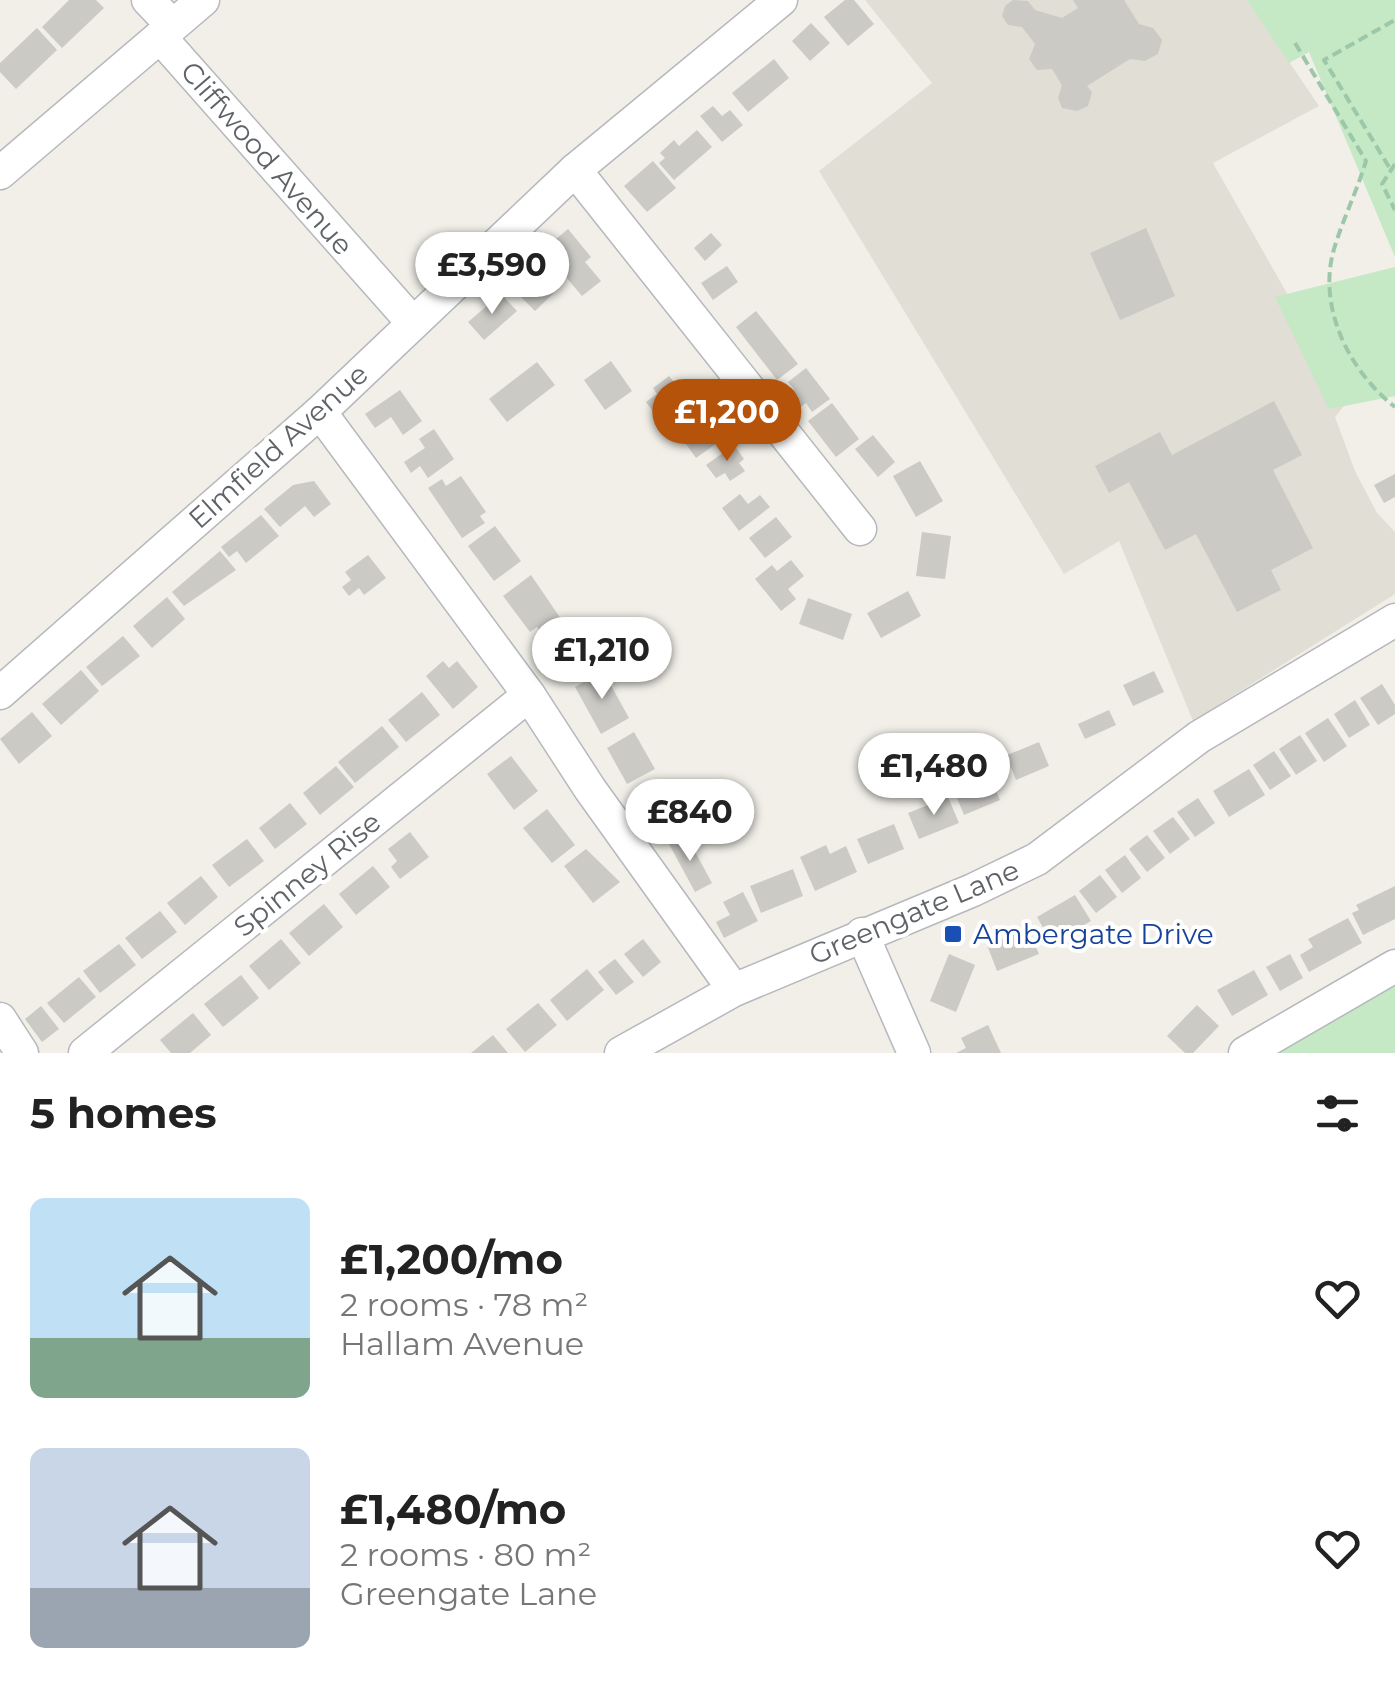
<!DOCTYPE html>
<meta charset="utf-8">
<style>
:root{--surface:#fff;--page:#f2f2f2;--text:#222;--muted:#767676;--accent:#b45309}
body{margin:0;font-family:Montserrat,sans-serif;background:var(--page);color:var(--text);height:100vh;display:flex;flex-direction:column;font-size:38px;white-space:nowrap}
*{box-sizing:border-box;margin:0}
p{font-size:32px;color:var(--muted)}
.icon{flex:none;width:55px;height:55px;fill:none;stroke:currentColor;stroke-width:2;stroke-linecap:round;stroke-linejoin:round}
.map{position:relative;height:1053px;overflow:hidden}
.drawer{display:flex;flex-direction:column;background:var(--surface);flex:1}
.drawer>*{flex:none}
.price{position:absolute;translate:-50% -85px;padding:0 22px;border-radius:35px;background:#fff;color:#222;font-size:32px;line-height:65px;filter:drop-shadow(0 2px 5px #0008)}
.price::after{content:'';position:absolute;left:50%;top:60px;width:30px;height:22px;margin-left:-15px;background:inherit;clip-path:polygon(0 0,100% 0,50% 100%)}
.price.active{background:var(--accent);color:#fff}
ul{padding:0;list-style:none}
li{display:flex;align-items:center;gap:30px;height:250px;padding:0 30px}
li span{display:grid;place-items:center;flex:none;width:280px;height:200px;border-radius:15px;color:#555}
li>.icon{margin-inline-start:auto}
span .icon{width:120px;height:120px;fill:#fffc;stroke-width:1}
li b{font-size:42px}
h2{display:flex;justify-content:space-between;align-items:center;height:120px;padding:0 30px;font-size:42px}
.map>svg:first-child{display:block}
</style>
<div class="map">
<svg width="1395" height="1053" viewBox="0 0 1395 1053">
<rect width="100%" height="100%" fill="#f1efe8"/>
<!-- education -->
<polygon fill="#e1ded6" points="865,0 1247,0 1319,106 1213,163 1348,401 1335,417 1355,471 1377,513 1395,532 1395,594 1193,721 1119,541 1064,574 819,171 932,83"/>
<!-- green -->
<g fill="#c5e8c5">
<polygon points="1247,0 1395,0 1395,257 1309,52 1289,63"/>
<polygon points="1395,267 1395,396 1329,409 1275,297"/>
<polygon points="1395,966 1395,1053 1245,1053"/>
</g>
<!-- building -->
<g fill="#cccac5">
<polygon points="69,0 96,0 104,8 62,48 42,27"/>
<polygon points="845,0 854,0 874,24 848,46 824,17"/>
<polygon points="1013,0 1028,1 1035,10 1062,18 1078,8 1073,0 1124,0 1139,24 1153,28 1162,40 1158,54 1145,61 1130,59 1087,86 1092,92 1088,106 1077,111 1062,108 1058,98 1062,85 1052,69 1037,70 1029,59 1035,44 1022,27 1008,25 1002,16 1005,6"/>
<polygon points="811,23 830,43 810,61 792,41"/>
<polygon points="37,28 57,50 16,89 0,72 0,63"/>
<polygon points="774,59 789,78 748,112 732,93"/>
<polygon points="713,106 722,116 730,110 743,125 722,142 700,116"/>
<polygon points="697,130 712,147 674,180 659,163 665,158 660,153 674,140 679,146"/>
<polygon points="653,161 676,188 647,212 624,186"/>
<polygon points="1146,228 1175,296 1120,320 1090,253"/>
<polygon points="568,229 591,257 585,262 601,281 582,296 543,250"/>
<polygon points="711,233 722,245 705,261 694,248"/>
<polygon points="535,260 561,286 535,311 509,285"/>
<polygon points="727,266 738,282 713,300 701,283"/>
<polygon points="501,294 517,311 484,340 468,322"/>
<polygon points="756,311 798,364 777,380 736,327"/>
<polygon points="611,361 632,391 605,410 584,380"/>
<polygon points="537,362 555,385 507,422 489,399"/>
<polygon points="806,368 830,399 812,412 806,403 799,408 788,393 794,389 788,382"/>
<polygon points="669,376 681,391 690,384 700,397 663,425 646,402 657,394 653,388"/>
<polygon points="400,390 422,421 403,435 391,417 375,428 365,414"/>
<polygon points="1274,401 1302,455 1273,470 1313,548 1271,570 1281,590 1237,612 1196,534 1165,550 1129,482 1109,493 1095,466 1160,432 1172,455"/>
<polygon points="832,403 859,439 836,457 808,421"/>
<polygon points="696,420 704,432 712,427 721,440 696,458 678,433"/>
<polygon points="434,429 454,459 428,478 420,466 411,473 404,462 425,448 419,439"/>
<polygon points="873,435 895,462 878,477 855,449"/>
<polygon points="734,445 744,459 739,463 745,471 730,481 725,473 716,478 706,465"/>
<polygon points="920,461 943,501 916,517 893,476"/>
<polygon points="1395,474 1395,497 1384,503 1374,485"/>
<polygon points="461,476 486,512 480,516 485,523 462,538 428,488 442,479 446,486"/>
<polygon points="314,481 331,504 314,517 305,506 280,527 264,509 293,485"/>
<polygon points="740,494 748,504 760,495 770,507 739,531 722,508"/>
<polygon points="261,515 279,536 246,563 237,551 229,557 221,547"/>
<polygon points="776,517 792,537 765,558 749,538"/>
<polygon points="495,526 521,561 494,581 468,546"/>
<polygon points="922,532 951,536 945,579 916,576"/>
<polygon points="220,551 236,570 184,606 172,592"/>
<polygon points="368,555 386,578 364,595 359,588 349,596 342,587 351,580 345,572"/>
<polygon points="791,560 804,576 788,589 796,599 781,611 755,579 772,565 777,571"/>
<polygon points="531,575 561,619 542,633 537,627 530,632 503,596"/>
<polygon points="908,591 921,616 881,638 867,613"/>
<polygon points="167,597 185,619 152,648 133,626"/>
<polygon points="808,598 852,614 843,640 799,624"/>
<polygon points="567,627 591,659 565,679 541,647"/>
<polygon points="123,636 140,656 102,686 86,667"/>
<polygon points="443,661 449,668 457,661 478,687 453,709 426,676"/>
<polygon points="81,670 99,691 61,725 42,704"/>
<polygon points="603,671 629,718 601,734 575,687"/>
<polygon points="1154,671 1164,692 1133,706 1123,685"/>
<polygon points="1382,684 1395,705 1395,714 1378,725 1360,698"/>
<polygon points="422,692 440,715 406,742 388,720"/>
<polygon points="1355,700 1370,725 1349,738 1334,714"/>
<polygon points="1109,710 1116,725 1085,739 1078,724"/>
<polygon points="32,712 52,736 19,764 0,739"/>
<polygon points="1328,718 1347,746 1324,762 1305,733"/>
<polygon points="382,726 399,747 355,783 338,762"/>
<polygon points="634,732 655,769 627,784 607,748"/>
<polygon points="1300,735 1317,761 1296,775 1279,749"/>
<polygon points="1039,742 1049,766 1016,780 1011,767 1000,772 995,760"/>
<polygon points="1274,751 1291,776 1270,790 1253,765"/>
<polygon points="511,756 538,791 514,810 487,774"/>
<polygon points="336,766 354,787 320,815 303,793"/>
<polygon points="1249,769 1265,795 1229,817 1213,791"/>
<polygon points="989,774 1000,800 964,815 957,798 979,788 976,780"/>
<polygon points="662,783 684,821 657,836 635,799"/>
<polygon points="948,797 959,823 919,839 908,813"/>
<polygon points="1198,798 1215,823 1195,837 1177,812"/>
<polygon points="290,803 307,824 275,849 259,828"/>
<polygon points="547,809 575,845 552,863 523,828"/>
<polygon points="1173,817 1190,839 1170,854 1153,831"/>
<polygon points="894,824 904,849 868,864 857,839"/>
<polygon points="410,832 429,857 400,879 391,867 397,861 388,849"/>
<polygon points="686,835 712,883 695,892 669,844"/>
<polygon points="1147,835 1165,858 1147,872 1129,849"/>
<polygon points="247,839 264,861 229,887 212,865"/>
<polygon points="826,845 830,854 846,846 857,872 815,891 800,857"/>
<polygon points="586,849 620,882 593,903 564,866"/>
<polygon points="1125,855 1141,878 1122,893 1105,870"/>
<polygon points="373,866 390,887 356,915 339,894"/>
<polygon points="793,869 803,896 761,913 750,886"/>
<polygon points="1100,875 1117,897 1096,913 1079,891"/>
<polygon points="201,876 218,897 185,925 167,903"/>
<polygon points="1395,886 1395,919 1363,935 1352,913 1359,910 1356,905"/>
<polygon points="743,892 758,921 724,938 716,922 730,915 723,902"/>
<polygon points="1075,895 1091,921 1052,943 1037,917"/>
<polygon points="324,904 343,927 309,956 289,933"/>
<polygon points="160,911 177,932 142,959 125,938"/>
<polygon points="1348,918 1362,943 1309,972 1300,955 1313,947 1308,939"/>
<polygon points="1028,929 1039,954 997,971 987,945"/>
<polygon points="281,939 301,963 269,990 249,966"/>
<polygon points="643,939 661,962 643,977 624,954"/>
<polygon points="119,944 136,965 100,993 83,971"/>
<polygon points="949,954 975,965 956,1012 930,1001"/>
<polygon points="1290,954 1303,978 1280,991 1266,967"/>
<polygon points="615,959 634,982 616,995 598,972"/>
<polygon points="587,969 604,990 567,1021 550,1000"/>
<polygon points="1254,970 1268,995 1232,1016 1217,990"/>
<polygon points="241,975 259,998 223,1027 204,1004"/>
<polygon points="79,977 96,997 64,1023 47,1003"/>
<polygon points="538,1003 557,1025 525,1052 506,1029"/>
<polygon points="1197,1005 1219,1026 1193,1053 1185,1053 1167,1036"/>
<polygon points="41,1006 59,1029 42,1042 25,1019"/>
<polygon points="193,1013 211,1035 190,1053 171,1053 160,1040"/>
<polygon points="988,1025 1001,1053 956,1053 966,1048 961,1038"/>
<polygon points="493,1035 508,1053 471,1053"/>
</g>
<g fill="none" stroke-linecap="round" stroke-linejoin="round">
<!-- minor casing -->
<g stroke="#b5b8bc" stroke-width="35">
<g id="minor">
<polyline points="148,0 172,25"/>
<polyline points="160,37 413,323"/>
<polyline points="575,170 860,529"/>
<polyline points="0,173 203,0"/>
<polyline points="320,412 529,695 590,789 734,990"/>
<polyline points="0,693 320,412 575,170 781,0"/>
<polyline points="862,934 914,1053"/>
<polyline points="0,1019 22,1053"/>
<polyline points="85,1053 529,695"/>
<polyline points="621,1053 734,990 973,890 1037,859 1199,737 1395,620"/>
<polyline points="1245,1053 1395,966"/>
</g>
</g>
<!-- path -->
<g stroke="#9cc7a9" stroke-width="4" stroke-dasharray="10 5" stroke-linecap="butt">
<path d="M1295 43 1366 161C1357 191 1343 219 1334 249 1317 307 1349 371 1395 407"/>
<polyline points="1395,164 1382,184 1395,210"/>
<polyline points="1389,167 1324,60 1395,20"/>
</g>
<!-- minor -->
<use href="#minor" stroke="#fff" stroke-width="32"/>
</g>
<!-- markers -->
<rect fill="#1a4fb4" stroke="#fff" stroke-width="4" x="943" y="924" width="20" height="20" rx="5"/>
<g text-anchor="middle" stroke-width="8" stroke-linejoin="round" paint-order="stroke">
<!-- street labels -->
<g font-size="28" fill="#5f6368" stroke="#fff">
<text transform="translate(267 158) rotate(49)" y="10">Cliffwood Avenue</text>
<text transform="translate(278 446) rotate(-42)" y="10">Elmfield Avenue</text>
<text transform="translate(307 874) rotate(-39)" y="10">Spinney Rise</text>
<text transform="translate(914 912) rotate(-23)" y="10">Greengate Lane</text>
</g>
<!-- transit labels -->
<g font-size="28" fill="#164399" stroke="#fff" text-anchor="start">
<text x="973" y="944">Ambergate Drive</text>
</g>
</g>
</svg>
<b class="price" style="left:492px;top:317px">£3,590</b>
<b class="price active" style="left:727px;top:464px">£1,200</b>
<b class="price" style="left:602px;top:702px">£1,210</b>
<b class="price" style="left:934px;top:818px">£1,480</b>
<b class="price" style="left:690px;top:864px">£840</b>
</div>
<section class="drawer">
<h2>5 homes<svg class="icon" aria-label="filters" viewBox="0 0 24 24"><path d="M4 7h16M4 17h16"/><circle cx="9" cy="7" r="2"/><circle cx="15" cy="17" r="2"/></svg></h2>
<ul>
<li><span style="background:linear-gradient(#bfe0f5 70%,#7fa58c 0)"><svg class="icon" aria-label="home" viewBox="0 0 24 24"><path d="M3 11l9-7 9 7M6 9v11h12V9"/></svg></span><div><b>£1,200/mo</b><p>2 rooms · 78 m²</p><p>Hallam Avenue</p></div><svg class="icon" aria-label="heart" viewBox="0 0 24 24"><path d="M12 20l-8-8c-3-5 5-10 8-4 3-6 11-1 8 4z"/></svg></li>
<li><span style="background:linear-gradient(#c9d6e8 70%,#9aa5b1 0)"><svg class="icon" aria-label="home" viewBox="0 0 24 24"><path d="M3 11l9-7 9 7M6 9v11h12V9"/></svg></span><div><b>£1,480/mo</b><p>2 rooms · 80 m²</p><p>Greengate Lane</p></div><svg class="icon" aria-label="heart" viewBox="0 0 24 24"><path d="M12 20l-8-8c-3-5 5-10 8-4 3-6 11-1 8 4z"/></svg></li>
</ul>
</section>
